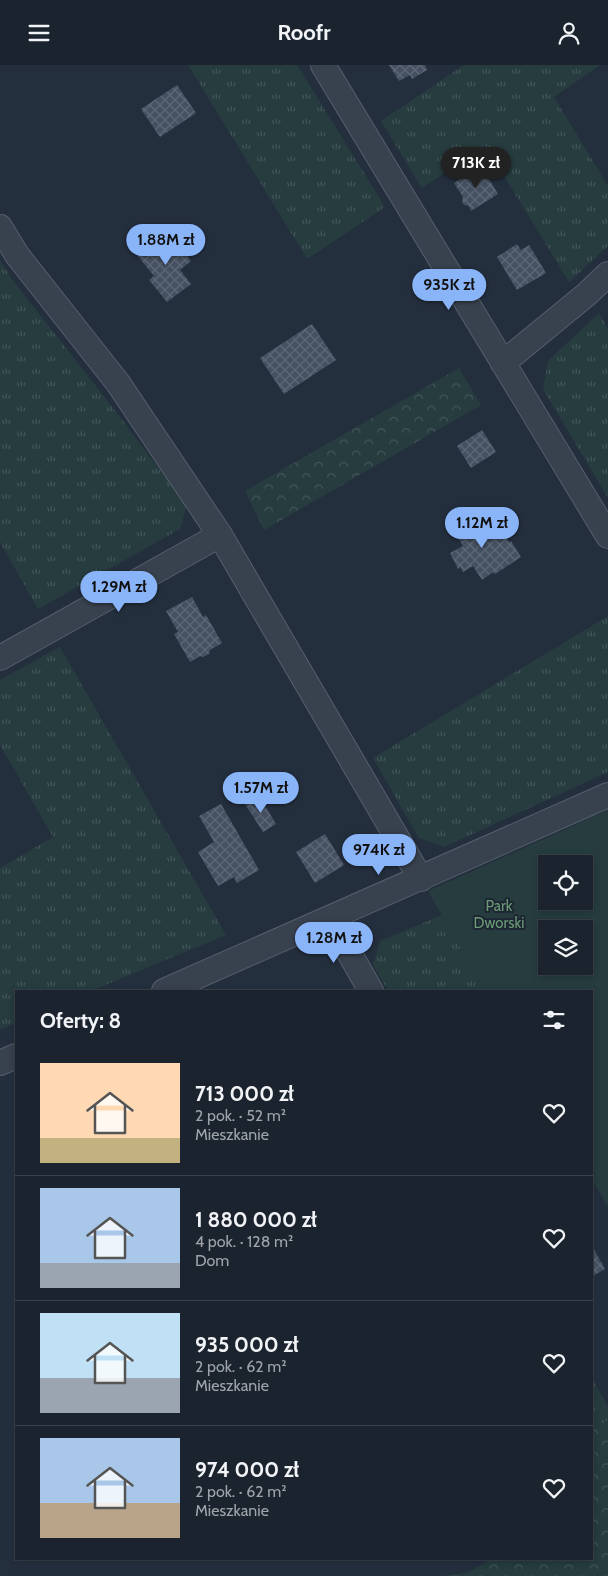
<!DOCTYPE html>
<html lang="pl">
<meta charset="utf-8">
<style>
:root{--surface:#1b232e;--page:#242b36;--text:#f1f3f6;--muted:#a0a4aa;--line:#39404a;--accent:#8ab4f8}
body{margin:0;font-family:Cabin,sans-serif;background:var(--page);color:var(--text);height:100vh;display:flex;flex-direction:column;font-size:19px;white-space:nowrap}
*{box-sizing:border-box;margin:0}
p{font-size:16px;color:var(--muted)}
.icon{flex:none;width:28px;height:28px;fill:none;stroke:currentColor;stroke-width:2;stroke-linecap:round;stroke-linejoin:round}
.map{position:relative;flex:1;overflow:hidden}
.panel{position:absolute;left:15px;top:925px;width:578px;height:570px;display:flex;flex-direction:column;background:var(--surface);border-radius:0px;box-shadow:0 2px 8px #0003,0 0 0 1px var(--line)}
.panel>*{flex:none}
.buttons{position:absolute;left:538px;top:790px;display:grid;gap:10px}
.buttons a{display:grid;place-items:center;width:55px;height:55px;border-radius:0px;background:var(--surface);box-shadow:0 2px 8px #0003,0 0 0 1px var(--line);font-size:25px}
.price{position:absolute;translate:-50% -42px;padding:0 11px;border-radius:18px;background:var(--accent);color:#111;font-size:16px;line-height:32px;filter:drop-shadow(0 1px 2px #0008)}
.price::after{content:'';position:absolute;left:50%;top:30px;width:15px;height:11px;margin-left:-8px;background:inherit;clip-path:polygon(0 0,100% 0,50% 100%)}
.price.selected{background:#222;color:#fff}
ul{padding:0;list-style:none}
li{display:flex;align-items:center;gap:15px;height:125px;padding:0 25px}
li+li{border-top:1px solid var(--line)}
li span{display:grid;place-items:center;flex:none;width:140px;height:100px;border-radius:0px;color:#555}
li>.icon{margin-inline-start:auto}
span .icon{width:60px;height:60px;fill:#fffc;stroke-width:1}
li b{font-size:21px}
h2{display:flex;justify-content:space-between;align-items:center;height:60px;padding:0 25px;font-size:21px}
header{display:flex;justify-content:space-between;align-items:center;height:65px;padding:0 25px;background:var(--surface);font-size:22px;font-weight:800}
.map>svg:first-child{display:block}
</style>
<header><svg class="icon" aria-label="menu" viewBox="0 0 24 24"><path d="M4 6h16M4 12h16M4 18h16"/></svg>Roofr<svg class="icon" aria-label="person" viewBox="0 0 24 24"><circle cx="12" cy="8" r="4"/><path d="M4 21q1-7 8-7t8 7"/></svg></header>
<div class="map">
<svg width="608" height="1511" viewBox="0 0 608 1511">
<defs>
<pattern id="grass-tufts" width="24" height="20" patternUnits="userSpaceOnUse" patternTransform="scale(1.25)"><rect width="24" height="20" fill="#263c3f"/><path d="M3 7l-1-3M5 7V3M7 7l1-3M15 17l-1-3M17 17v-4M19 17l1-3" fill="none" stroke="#435659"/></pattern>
<pattern id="forest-crowns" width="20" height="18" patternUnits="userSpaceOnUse" patternTransform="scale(1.25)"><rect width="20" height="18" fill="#263c3f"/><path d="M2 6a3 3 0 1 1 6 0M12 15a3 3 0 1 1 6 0" fill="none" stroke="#435659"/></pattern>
<pattern id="building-cross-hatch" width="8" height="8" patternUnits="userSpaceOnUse" patternTransform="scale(1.25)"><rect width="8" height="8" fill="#455162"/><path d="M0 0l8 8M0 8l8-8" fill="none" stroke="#5d6877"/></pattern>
</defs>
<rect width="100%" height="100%" fill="#242f3e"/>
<!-- grass -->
<g fill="url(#grass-tufts)">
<polygon points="188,0 297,0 385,142 307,194"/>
<polygon points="464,0 600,0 554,32 608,121 608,181 569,217 485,80 422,123 381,56"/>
<polygon points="0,195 11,213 103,330 187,440 180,464 38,544 0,477"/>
<polygon points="599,248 608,264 608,433 543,324 548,296"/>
<polygon points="608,551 608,707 444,782 419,773 373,693"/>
<polygon points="60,582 226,870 91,926 16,926 16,958 0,965 0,803 53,772 0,680 0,615"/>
<polygon points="442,850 485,926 388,926 373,900 380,876"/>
<polygon points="594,1317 608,1342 608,1355 591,1366 591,1318"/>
</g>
<!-- forest -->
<g fill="url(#forest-crowns)">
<polygon points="459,303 481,340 264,465 245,426"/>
<polygon points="608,1355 608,1511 443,1511 468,1508 491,1494 591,1494 591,1366"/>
</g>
<!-- park -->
<path fill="#263c3f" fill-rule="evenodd" d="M608 745V1142L591 1113V926H485L428 826ZM546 799H584V836H546ZM546 864H584V901H546Z"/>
<!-- building -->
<g fill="url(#building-cross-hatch)">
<polygon points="389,0 425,0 427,5 412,14 410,10 399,16"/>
<polygon points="177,20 196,48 160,72 141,44"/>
<polygon points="481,101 498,129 471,146 469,141 464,140 462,136 463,132 454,118"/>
<polygon points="170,169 191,196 180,205 191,219 167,237 149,215 154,211 137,190 145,184 142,180 153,172 157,179"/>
<polygon points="517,179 521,185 529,180 546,208 517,225 497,192"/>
<polygon points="312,259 336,295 284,329 260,293"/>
<polygon points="482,365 496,387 471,403 457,381"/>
<polygon points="473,448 484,467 493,463 499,473 505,470 509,477 511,476 521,492 495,509 493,507 482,515 473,501 463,507 460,502 458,504 450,488 463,481 451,461"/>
<polygon points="192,532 203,552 206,550 222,578 210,585 209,589 203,592 200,591 190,597 174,569 178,567 166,546"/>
<polygon points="259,731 276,759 263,767 245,739"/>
<polygon points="221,739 259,805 237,818 234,812 218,821 198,787 214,777 199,751"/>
<polygon points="325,769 344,800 315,818 296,787"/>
<polygon points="591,1179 605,1204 591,1212"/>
</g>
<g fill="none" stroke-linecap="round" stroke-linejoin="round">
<!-- minor casing -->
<g stroke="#565f6c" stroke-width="26">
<g id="minor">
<polyline points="323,0 608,471"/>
<polyline points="0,162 17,190 118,318 220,470 421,814"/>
<polyline points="503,298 587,229 608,209"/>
<polyline points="0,593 220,470"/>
<polyline points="330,854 371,926"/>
<polyline points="164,926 608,730"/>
<polyline points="0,998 16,991"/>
</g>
</g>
<!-- minor -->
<use href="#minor" stroke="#38414e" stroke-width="24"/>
</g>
<g text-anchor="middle" stroke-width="4" stroke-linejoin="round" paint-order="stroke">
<!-- park labels -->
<g font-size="15" fill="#6b9a76" stroke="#1d2633">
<text x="499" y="846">Park<tspan x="499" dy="17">Dworski</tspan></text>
</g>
</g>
</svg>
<div class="buttons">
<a><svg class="icon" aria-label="locate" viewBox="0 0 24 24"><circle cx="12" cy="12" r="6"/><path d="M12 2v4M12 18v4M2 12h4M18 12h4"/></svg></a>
<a><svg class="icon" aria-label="layers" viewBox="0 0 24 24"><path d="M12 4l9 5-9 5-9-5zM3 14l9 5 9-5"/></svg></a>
</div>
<b class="price selected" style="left:476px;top:124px">713K zł</b>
<b class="price" style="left:166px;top:201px">1.88M zł</b>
<b class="price" style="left:449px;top:246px">935K zł</b>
<b class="price" style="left:482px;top:484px">1.12M zł</b>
<b class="price" style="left:119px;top:548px">1.29M zł</b>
<b class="price" style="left:261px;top:749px">1.57M zł</b>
<b class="price" style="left:379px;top:811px">974K zł</b>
<b class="price" style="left:334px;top:899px">1.28M zł</b>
<section class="panel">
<h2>Oferty: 8<svg class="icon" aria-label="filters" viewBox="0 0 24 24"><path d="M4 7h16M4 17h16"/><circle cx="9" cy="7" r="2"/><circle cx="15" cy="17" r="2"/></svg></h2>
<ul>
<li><span style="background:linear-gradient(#ffd9b3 75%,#c2b280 0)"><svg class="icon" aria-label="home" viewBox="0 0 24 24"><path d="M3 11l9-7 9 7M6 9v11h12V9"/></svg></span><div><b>713 000 zł</b><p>2 pok. · 52 m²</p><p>Mieszkanie</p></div><svg class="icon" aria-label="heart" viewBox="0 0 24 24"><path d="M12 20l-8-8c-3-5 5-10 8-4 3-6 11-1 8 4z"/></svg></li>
<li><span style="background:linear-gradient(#a9c7e8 75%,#9aa5b1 0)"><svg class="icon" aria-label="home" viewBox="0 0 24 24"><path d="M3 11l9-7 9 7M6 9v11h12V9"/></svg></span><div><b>1 880 000 zł</b><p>4 pok. · 128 m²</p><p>Dom</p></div><svg class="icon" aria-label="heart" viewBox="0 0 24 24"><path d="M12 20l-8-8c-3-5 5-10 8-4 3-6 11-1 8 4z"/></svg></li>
<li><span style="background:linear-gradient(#bfe0f5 65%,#9aa5b1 0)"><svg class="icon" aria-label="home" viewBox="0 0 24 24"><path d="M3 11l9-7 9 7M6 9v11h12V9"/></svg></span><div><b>935 000 zł</b><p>2 pok. · 62 m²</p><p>Mieszkanie</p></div><svg class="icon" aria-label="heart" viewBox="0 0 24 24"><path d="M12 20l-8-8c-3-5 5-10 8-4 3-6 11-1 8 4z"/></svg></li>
<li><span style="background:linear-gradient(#a9c7e8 65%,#b9a48a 0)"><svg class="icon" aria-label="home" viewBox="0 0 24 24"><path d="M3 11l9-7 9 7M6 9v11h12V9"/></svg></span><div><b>974 000 zł</b><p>2 pok. · 62 m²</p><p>Mieszkanie</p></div><svg class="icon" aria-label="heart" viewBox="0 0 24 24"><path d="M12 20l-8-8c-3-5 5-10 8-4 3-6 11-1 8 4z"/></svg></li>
</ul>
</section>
</div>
